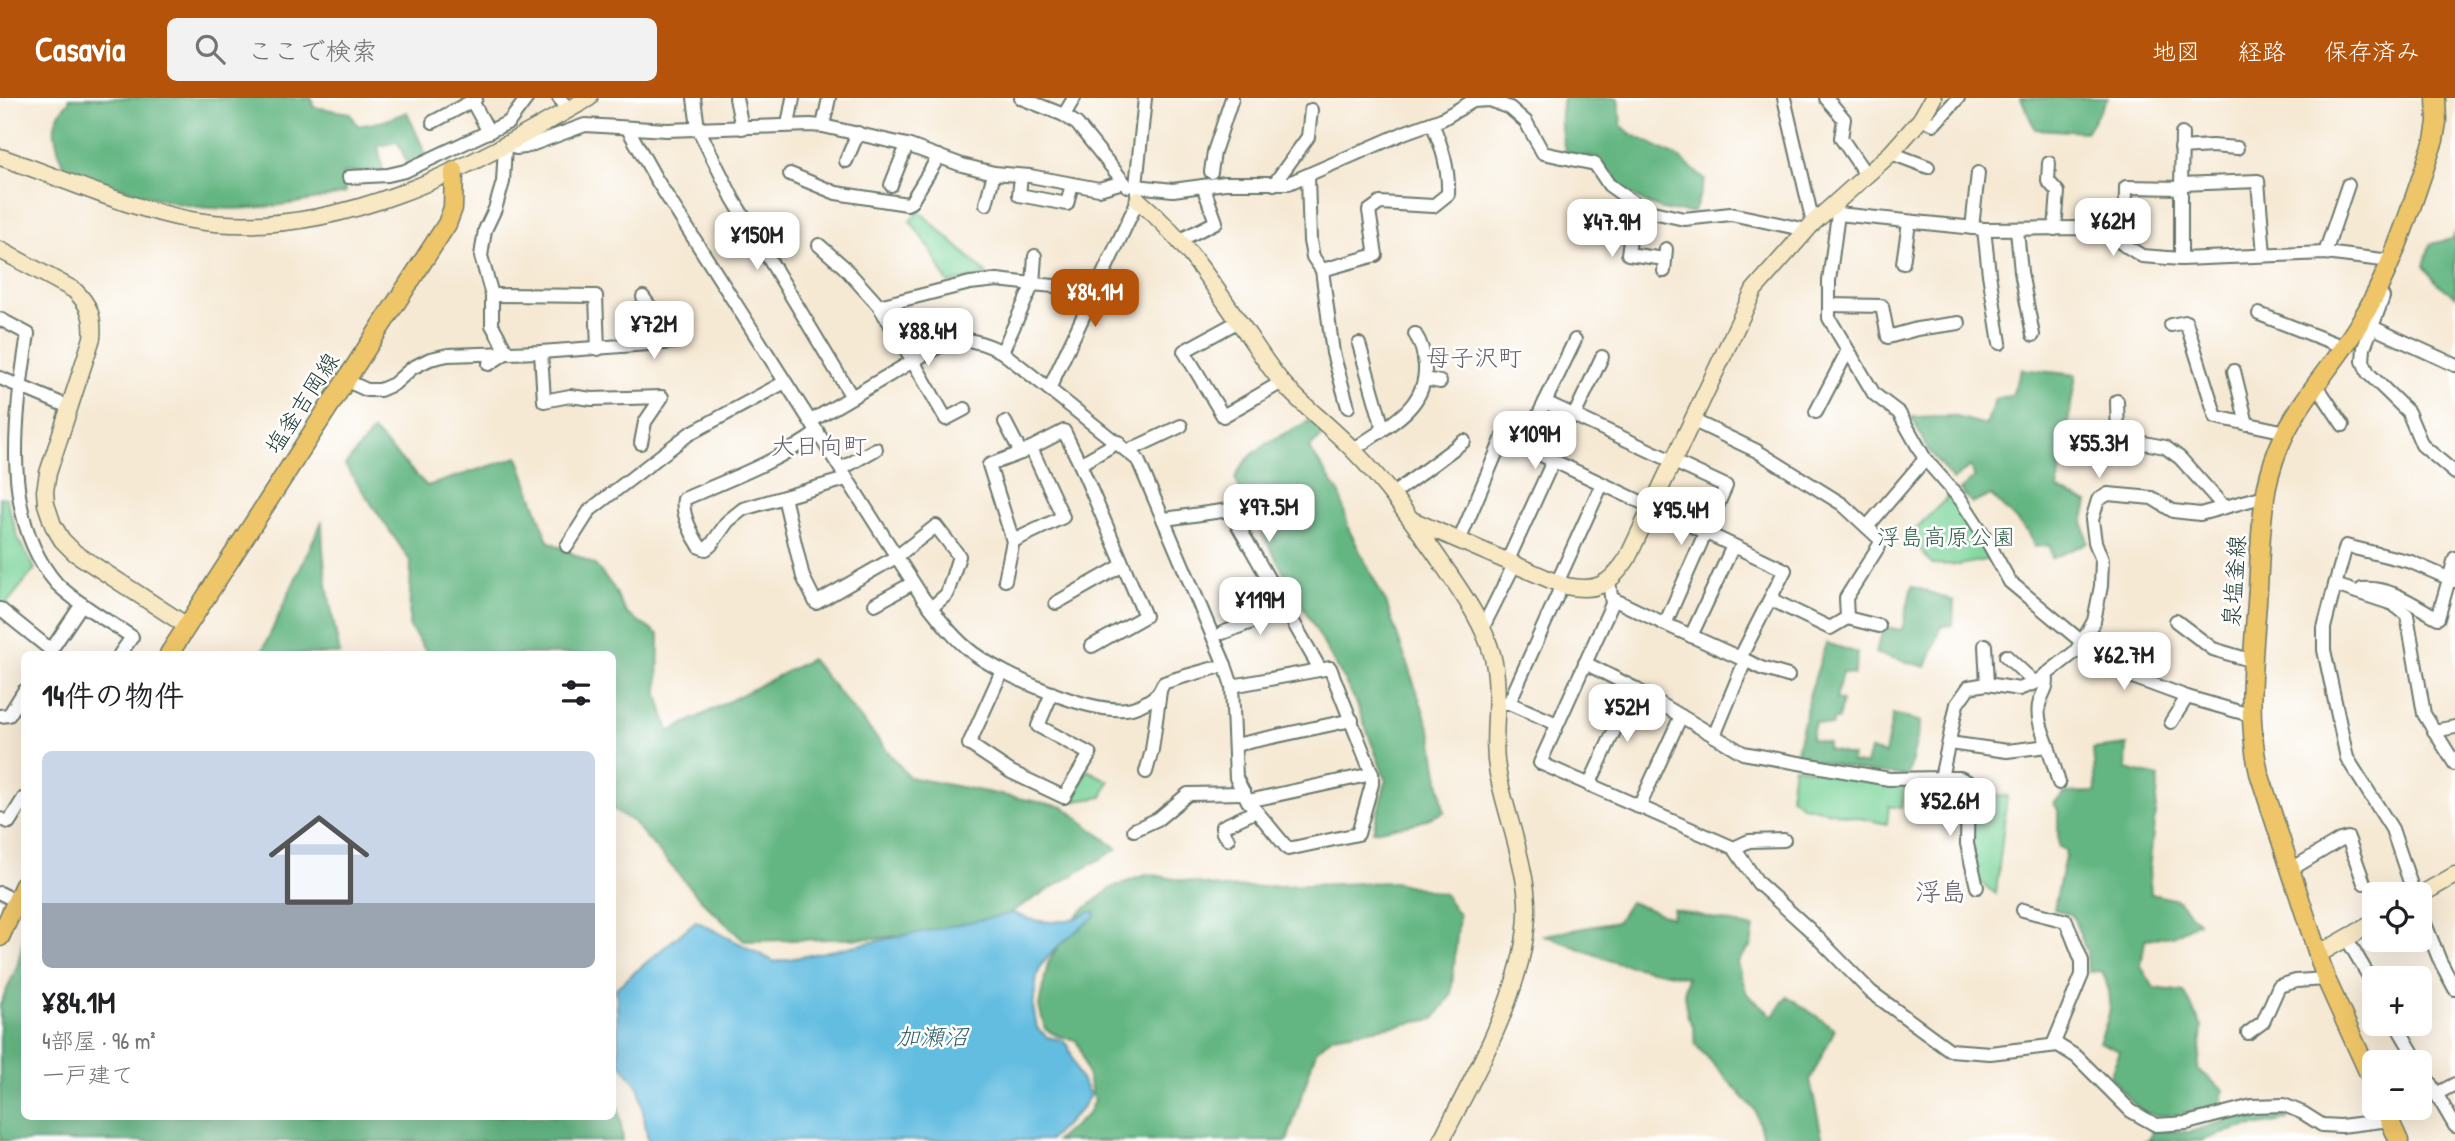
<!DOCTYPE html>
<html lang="ja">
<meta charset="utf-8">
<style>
:root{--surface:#fff;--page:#f2f2f2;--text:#202124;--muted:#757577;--accent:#b45309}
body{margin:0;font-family:"Patrick Hand","Klee One",sans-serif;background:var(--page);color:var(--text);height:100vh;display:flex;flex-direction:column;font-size:26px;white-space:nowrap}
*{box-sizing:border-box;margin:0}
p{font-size:23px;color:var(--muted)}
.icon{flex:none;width:38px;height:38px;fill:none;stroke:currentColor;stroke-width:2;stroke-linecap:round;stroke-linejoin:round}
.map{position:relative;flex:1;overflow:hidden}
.sheet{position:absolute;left:21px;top:553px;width:595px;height:469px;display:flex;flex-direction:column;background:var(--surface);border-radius:10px;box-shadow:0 7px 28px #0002}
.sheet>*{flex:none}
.fabs{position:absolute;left:2362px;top:784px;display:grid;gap:14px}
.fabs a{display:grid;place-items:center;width:70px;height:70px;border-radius:10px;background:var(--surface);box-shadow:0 7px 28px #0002;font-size:35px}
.price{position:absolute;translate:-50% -60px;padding:0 16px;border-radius:14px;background:#fff;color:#222;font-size:23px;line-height:46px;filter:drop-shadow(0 2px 4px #0008)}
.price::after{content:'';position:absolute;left:50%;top:42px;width:21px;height:16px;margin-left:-10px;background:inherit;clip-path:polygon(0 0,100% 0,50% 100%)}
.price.selected{background:var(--accent);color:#fff}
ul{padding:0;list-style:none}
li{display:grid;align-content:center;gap:14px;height:371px;padding:0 21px}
li span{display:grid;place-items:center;height:217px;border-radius:10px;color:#555}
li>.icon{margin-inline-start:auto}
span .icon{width:126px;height:126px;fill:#fffc;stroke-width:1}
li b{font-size:30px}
h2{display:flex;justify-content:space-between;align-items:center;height:84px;padding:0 21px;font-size:30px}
header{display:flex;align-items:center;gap:42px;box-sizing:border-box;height:98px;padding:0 35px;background:var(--accent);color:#fff}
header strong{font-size:33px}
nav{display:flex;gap:38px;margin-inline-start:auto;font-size:24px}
.search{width:490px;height:63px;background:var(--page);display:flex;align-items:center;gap:18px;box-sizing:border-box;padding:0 24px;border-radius:10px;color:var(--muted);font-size:26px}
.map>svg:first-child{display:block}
</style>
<header>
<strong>Casavia</strong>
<div class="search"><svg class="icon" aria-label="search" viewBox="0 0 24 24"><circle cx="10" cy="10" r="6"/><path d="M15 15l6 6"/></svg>ここで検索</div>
<nav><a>地図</a><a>経路</a><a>保存済み</a></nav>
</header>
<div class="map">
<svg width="2455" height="1043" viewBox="0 0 2455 1043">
<rect width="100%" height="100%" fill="#fff"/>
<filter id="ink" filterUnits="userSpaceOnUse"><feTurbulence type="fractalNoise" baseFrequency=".0143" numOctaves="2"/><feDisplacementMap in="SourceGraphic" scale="14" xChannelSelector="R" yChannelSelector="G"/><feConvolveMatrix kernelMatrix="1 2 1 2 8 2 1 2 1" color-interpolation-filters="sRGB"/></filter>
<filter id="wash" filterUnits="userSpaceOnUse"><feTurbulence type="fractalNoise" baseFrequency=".00686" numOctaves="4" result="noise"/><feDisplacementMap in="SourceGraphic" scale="28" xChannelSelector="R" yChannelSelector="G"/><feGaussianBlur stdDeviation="1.57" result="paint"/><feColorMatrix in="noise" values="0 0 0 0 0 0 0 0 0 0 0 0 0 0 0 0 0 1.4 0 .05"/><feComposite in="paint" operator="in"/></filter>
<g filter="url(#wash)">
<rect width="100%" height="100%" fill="#f6e9d4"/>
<!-- green -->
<g fill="#7bd49a" stroke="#4d8867" stroke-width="2">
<polygon points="919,113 987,176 948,185 930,151 910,123"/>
<polygon points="1950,397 1990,461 1959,467 1932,466 1908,438"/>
<polygon points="0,399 6,400 19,443 35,471 7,505 0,505"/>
<polygon points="1794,669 1906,685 1901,710 1889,708 1887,726 1803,708 1790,698"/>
<polygon points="1087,672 1109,683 1102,699 1069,704"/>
<polygon points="1993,686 1992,697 2007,698 1996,796 1978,783 1971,746 1972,690"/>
</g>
<!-- forest -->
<g fill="#64b682" stroke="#427a5b" stroke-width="2">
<path d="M69 0H312L313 9 350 15 358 28 384 23 407 14 427 59 408 67 398 44 378 48 383 73 344 75 345 95C302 105 257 113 212 110 167 108 106 85 63 68 56 42 46 25 69 4Z"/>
<path d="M1563 0H1618L1621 27 1631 36 1680 60 1705 82 1694 114C1652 117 1618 93 1597 59L1567 57C1560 38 1559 20 1563 0Z"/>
<polygon points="2021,0 2108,0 2086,34 2035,31"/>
<polygon points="2455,133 2455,198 2437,185 2424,168 2430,146 2452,141"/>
<polygon points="2022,271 2076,277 2057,391 2088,405 2083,425 2088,445 2052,460 2049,447 2034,449 2029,435 1991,397 1972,405 1960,392 1975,379 1970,368 1953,382 1926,349 1912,319 1953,318 1986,327 1995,301 2012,297"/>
<path d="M1309 323 1326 335 1309 350 1340 396 1349 432 1386 505 1432 638 1444 714 1417 725 1373 733 1386 683 1356 604 1248 410 1235 380C1246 352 1283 336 1309 323Z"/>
<polygon points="373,333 427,388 518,359 548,443 595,467 613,489 626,515 659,537 658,597 669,634 811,561 909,679 1064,709 1117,751 984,830 878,840 744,843 701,802 633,724 613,711 612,556 428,556 409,528 411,464 345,367"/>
<path d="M322 423C322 469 331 512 340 556H261Z"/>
<polygon points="1912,488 1954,503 1953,527 1942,528 1926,569 1875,555 1885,529 1902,532"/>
<polygon points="1826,545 1858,555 1854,577 1842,574 1836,601 1842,603 1838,622 1834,621 1832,628 1815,624 1811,641 1828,645 1827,651 1852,658 1851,664 1866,667 1870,652 1885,656 1893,616 1921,624 1908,678 1869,674 1796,658 1810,595"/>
<path d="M2127 647 2126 671 2159 679 2149 772 2151 796 2177 802 2198 824 2173 838 2145 841 2141 868 2154 890 2184 894 2202 929 2198 972 2223 992 2221 1005C2199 1011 2173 1022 2150 1016 2134 1012 2120 989 2110 978L2120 953 2099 944C2111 916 2115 902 2102 873L2088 874 2087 855 2073 818 2054 811 2066 753 2058 748V712L2054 705 2065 695 2096 694 2093 651Z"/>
<polygon points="1148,776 1225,790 1394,784 1444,796 1459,817 1451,897 1434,921 1333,938 1316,953 1287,1043 1056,1043 1087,1017 1094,1003 1081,953 1076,942 1058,938 1045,931 1039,908 1048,865 1078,816 1113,789"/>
<polygon points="1630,804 1672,820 1673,811 1754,830 1751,847 1737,865 1747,896 1773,918 1787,898 1835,931 1810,982 1823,1043 1764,1043 1755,1012 1695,946 1694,931 1687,917 1684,896 1687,879 1617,865 1544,837 1617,824"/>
<polygon points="24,837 24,1018 612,1018 613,1000 619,1012 623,1043 0,1043 0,907 17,869"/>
<polygon points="2256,1013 2281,1015 2288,1022 2237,1031 2201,1043 2143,1043 2150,1041 2152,1032 2190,1034"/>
</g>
<!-- water -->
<path fill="#63bde1" stroke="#417d8a" stroke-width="2" d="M1090 814H1095V818L1058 848 1041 867 1037 878 1033 909 1037 930 1047 939 1061 942 1068 947 1078 976 1090 997 1081 1011 1050 1042 648 1043 639 990 619 963 616 890 696 823 775 864 1014 815C1038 827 1066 827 1090 814Z"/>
</g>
<g filter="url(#ink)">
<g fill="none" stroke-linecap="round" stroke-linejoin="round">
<!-- street casing -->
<g stroke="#6a796c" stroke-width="16">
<g id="street">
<polyline points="476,0 472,3 489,34"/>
<polyline points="559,0 569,11"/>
<polyline points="694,0 698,30 733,101 852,299"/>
<polyline points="736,0 742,30"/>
<polyline points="1021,0 1064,17 1077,26 1127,88"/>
<polyline points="1145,0 1136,88 1138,102 1049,291 1138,362 1225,567 1232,588 1236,680 1248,703 1288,751 1358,736 1372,686 1372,676 1330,570 1232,588"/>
<polyline points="1784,0 1813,125"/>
<polyline points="1826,0 1844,21 1841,40 1867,78"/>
<polyline points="1064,17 1074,0"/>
<polyline points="1921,21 1934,26 1958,0"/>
<polyline points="433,24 472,3"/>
<polyline points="788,27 793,0"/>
<polyline points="823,28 829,0"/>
<path d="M628 31 656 81 923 500C938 519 953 540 973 555 1004 578 1094 619 1132 610 1140 608 1154 601 1159 594 1161 591 1162 587 1164 585 1168 582 1216 570 1225 567"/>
<polyline points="510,46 516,50 525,49 585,27 667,32 810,27 823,28 907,47 962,67 994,75 1030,78 1099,91 1123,84"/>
<polyline points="2181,50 2212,48 2237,50"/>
<polyline points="1891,55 1928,69"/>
<polyline points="846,63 858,35"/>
<polyline points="2049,65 2048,83 2058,94 2055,131"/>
<polyline points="1211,74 1214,54 1232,0"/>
<polyline points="790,76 836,95 907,106 911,104 939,58"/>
<polyline points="1021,78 1019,97 1067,106 1072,86"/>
<polyline points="349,79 388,77 405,73 509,24 527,0"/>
<polyline points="1308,79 1310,143 1313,159 1322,172 1333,255 1348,309"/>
<polyline points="1274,86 1308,39 1311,12"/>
<polyline points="2181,86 2258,83 2264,157"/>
<polyline points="891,87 907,47"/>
<polyline points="1136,88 1173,92 1225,85 1289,85 1406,34 1442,21 1473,3 1490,2 1510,10 1526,24 1543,55 1595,66 1609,87 1644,112 1684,121 1731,116 1807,132"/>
<polyline points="2181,90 2182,36"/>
<polyline points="986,106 994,75"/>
<polyline points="1635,106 1628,156 1665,161"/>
<polyline points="1831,111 1838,116 1829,183 1829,220 1874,296 1899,315 1925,361 1961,402 1985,439 2010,484 2082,544 2102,556 2122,575 2187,599"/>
<polyline points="1838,116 1984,131 2080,130 2104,134 2142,158 2181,161 2325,155 2391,163"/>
<polyline points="1972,130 1978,75"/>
<polyline points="1984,131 1989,176 2000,245"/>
<polyline points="2017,132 2021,174 2033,237"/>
<polyline points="1180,142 1216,124 1203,88"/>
<polyline points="819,147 844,169 879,208 970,185 997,182 1033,186 1035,158"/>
<polyline points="2125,148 2126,89 2181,90 2181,161"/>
<polyline points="2325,155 2348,87"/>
<polyline points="1903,165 1909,125"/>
<path d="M1322 172 1376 157 1369 113 1380 105 1433 108 1448 96C1449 70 1442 49 1432 25"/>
<polyline points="1664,173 1666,151"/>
<polyline points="2378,192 2383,199 2372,229 2455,267"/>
<polyline points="492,197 596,198 598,251"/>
<polyline points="1829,207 1882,208 1888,239 1917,231 1959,225"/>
<polyline points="2259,216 2344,249"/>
<path d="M0 221 28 236C15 319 0 420 57 486 79 507 107 522 132 539L120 556"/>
<polyline points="1239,223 1184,253 1223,318 1282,284"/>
<polyline points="2171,227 2186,224 2216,319 2286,334"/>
<polyline points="2372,229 2364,250 2363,263 2368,275 2408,314 2422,347 2455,375"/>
<polyline points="1359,246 1383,330"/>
<polyline points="541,254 544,303 570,298 592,301 662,299 645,324 641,345"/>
<polyline points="489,266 507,254 492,227 492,197 481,158 485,132 495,111 503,84 505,48"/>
<polyline points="2234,273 2247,326"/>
<polyline points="0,280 69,309"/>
<polyline points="1425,281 1440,284"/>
<polyline points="345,282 367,292 380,292 394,286 412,270 430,261 448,257 541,254 675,244 643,199"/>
<polyline points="2315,285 2343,327"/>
<polyline points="1049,291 1002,254 1033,186 1095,192"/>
<polyline points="2117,303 2118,340 2165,349 2180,360 2224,409"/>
<polyline points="1545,304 1575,242"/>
<path d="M965 311 946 321 913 263C950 242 961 233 1002 254"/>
<polyline points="1816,314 1847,254"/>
<polyline points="1574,318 1602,259"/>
<polyline points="811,323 913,263 879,208"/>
<polyline points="1005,324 1021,355"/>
<path d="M818 334C777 364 730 381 684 401 681 415 692 437 700 449L706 451 711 447 728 423 743 411 846 381"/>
<polyline points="1523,348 1545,304 1726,388 1665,526 1613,501"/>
<path d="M1353 352C1384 329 1427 312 1425 268 1424 256 1422 246 1415 236"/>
<polyline points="1128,353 1181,328"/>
<polyline points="841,371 876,351"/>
<polyline points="1393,396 1464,343"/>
<polyline points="784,399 803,479 816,505 896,459 936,428 959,458 947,496 931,510"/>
<polyline points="1165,421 1229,412 1320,571"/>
<polyline points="1867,429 1925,361"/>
<polyline points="1013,443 1063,419 1031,350"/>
<polyline points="1459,443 1503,339 1785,472 1770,501 1830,530 1847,520 1846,500 1882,443 1842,406 1757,353 1692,322"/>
<polyline points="567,448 590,412 689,336 785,284"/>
<polyline points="1508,462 1553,363"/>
<polyline points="1005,482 1013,443 989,367 1021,355 1064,333 1080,366"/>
<polyline points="1609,483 1612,506 1540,665 1734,750 1758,785 1809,831 1871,894 1950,952 1990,955 2058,947 2077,959 2131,1013 2156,1027 2187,1025 2252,1008 2284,1007 2303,1015 2322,1027 2341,1028 2390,1022"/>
<polyline points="1557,485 1602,386"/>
<polyline points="2335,487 2346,448 2411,464 2455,483"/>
<path d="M2362 491C2390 488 2414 507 2438 520L2455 460"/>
<polyline points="1056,505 1123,467"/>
<polyline points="875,506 913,485"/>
<polyline points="0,511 51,552 82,506"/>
<polyline points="1847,520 1879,528"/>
<polyline points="2176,523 2213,551 2253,563"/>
<polyline points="1665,526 1740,560 1770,501"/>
<polyline points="1483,529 1515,465"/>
<polyline points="1222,535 1287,511"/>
<polyline points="1691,538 1733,448"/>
<polyline points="1985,547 1987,586"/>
<polyline points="1092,548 1145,518 1080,366 1118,344"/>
<polyline points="2006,558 2035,585"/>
<polyline points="1741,560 1761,570 1788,578"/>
<polyline points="1585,565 1634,590 1743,655 1889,681 1941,680 1957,606 1969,589 1987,586 2019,591 2035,585 2075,554 2082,544 2094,523 2101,488 2102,462 2095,444 2092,422 2098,402 2108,396 2152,400 2173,413 2200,416 2265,398"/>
<polyline points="1002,573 969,646 1011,674 1064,699 1090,656 1038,628 1052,595"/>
<polyline points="1502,605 1509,605 1557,626"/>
<polyline points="1509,605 1562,487"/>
<polyline points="0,618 9,617 24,593"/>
<polyline points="2171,624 2187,599 2250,617"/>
<polyline points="2434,633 2455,629"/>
<polyline points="1714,638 1745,563"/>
<path d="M1949 645 2007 653 2048 648C2043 634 2035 618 2040 603 2044 592 2049 588 2046 576"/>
<polyline points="1235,647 1352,622"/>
<polyline points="2048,648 2059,685"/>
<polyline points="1146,674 1152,652 1160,593"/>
<polyline points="1941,680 1960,680 1968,684 1967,746 1977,789"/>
<polyline points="1589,687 1634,590"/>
<polyline points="1248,703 1372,676"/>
<polyline points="1639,709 1681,618"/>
<polyline points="0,721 9,724 24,700"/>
<polyline points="1134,732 1158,721 1188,696 1244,695"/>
<polyline points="1228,741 1223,735 1222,729 1256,713"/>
<polyline points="1734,750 1749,743 1784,742"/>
<polyline points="2290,772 2340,742 2348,740 2364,785"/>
<polyline points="0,795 16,803"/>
<polyline points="2414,796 2392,731 2347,660 2324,552 2324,530 2335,487 2393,506 2407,517 2424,616 2455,666"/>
<polyline points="2023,812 2066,823 2082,863 2082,877 2053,947"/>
<polyline points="2420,813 2440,863 2455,891"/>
<polyline points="2347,841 2375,889"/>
<polyline points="2396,926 2418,964"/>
<polyline points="2248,935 2263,924 2279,888 2296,883 2326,881"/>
<polyline points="2420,968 2455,1028"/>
<polyline points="2436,996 2455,986"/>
</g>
</g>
<!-- secondary casing -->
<g stroke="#6a796c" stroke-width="19">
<g id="secondary">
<path d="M0 59C63 80 126 110 191 122 335 146 469 69 589 0"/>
<path d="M1138 102C1179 136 1209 180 1239 224 1253 243 1265 264 1280 282 1302 308 1331 328 1355 354 1387 387 1413 424 1439 461 1459 491 1482 521 1492 556 1503 595 1490 636 1498 676 1506 715 1521 752 1526 793 1536 873 1476 973 1441 1043"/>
<path d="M0 152 74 192C89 206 94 219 92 240L48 375 45 393 46 406 53 427 62 442 75 455 187 528"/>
<path d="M1412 422 1562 487C1595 495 1609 488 1627 461L1754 192 1813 125 1891 55 1921 21 1933 0"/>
<polyline points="2420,797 2455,777"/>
<polyline points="2317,857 2375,824"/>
</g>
</g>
<!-- primary casing -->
<g stroke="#6a796c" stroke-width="21">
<g id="primary">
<polyline points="169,556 447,126 453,110 454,73"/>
<polyline points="0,839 24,787"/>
<path d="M2375 989 2326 881 2259 675C2245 614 2254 552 2258 490 2261 443 2260 393 2279 349 2299 301 2331 271 2357 229 2393 172 2412 106 2434 42L2437 24 2436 0"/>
<polyline points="2384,1010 2399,1043"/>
</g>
</g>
<!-- street -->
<use href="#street" stroke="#fff" stroke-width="12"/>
<!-- secondary -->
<use href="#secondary" stroke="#f8e8c3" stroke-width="16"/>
<!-- primary -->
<use href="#primary" stroke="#eec569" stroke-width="18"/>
</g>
</g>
<g text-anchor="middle" stroke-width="5" stroke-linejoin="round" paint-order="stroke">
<!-- street labels -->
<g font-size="23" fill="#1f3d34" stroke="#fff">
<text transform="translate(302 305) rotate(-57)" y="8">塩釜吉岡線</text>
<text transform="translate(2234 483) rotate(-86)" y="8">泉塩釜線</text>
</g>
<!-- park labels -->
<g font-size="23" fill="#36634e" stroke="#fff">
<text x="1946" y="447">浮島高原公園</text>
</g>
<!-- neighbourhood labels -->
<g font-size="24" fill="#68626b" stroke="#fff">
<text x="1474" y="268">母子沢町</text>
<text x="819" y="356">大日向町</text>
</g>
<!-- water labels -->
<g font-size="24" font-style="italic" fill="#336368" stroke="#fff">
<text x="932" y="947">加瀬沼</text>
</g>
<!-- quarter labels -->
<g font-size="26" fill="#68626b" stroke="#fff">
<text x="1941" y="803">浮島</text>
</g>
</g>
</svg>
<div class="fabs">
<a><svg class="icon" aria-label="locate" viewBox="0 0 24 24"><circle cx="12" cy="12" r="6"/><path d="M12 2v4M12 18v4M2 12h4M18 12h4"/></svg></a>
<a>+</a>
<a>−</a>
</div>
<b class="price" style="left:2113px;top:160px">¥62M</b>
<b class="price" style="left:1612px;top:161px">¥47.9M</b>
<b class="price" style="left:757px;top:174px">¥150M</b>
<b class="price selected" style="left:1095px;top:231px">¥84.1M</b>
<b class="price" style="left:654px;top:263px">¥72M</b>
<b class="price" style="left:928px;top:270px">¥88.4M</b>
<b class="price" style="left:1535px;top:373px">¥109M</b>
<b class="price" style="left:2099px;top:382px">¥55.3M</b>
<b class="price" style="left:1269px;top:446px">¥97.5M</b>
<b class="price" style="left:1681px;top:449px">¥95.4M</b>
<b class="price" style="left:1260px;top:539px">¥119M</b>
<b class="price" style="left:2124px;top:594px">¥62.7M</b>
<b class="price" style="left:1627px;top:646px">¥52M</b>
<b class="price" style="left:1950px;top:740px">¥52.6M</b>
<section class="sheet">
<h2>14件の物件<svg class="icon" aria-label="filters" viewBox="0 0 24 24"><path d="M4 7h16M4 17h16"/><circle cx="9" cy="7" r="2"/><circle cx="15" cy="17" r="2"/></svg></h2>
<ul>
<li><span style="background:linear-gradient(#c9d6e8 70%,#9aa5b1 0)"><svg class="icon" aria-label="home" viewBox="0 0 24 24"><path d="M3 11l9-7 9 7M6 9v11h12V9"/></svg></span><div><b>¥84.1M</b><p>4部屋 · 96 m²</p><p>一戸建て</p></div></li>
</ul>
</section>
</div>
